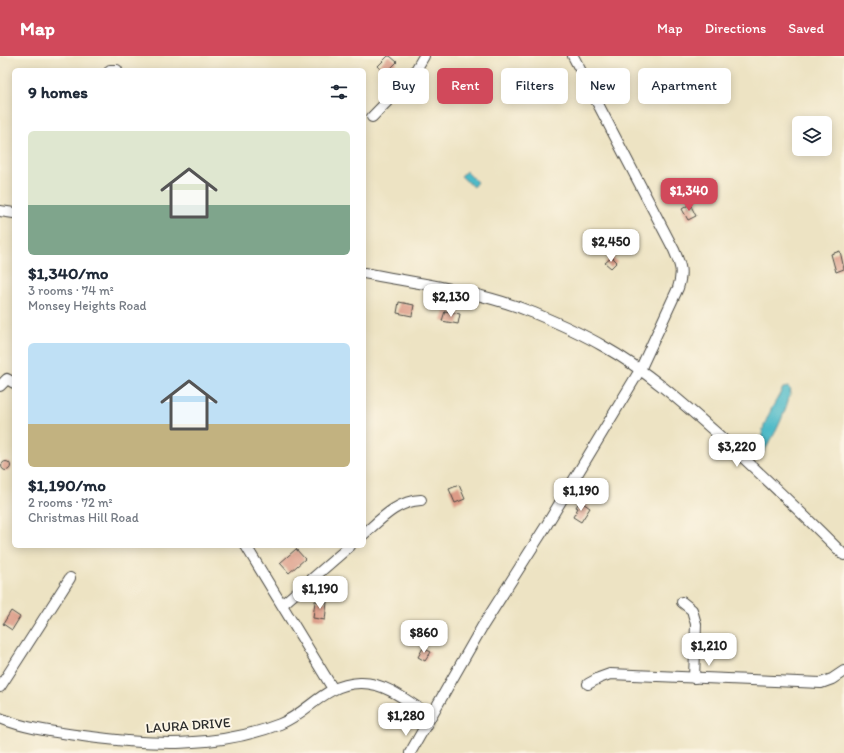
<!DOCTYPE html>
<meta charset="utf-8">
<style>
:root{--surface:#fff;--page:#f6f6f7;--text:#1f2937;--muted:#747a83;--accent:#d1495b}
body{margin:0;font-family:Itim,sans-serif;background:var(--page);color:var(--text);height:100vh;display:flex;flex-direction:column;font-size:15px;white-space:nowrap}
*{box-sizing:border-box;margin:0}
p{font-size:13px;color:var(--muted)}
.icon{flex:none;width:22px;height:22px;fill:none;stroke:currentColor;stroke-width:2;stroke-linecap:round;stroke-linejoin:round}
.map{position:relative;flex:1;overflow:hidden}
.panel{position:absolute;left:12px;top:12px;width:354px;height:480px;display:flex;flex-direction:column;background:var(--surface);border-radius:6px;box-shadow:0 2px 10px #0003}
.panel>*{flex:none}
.hud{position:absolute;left:378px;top:12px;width:380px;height:36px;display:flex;gap:8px}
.controls{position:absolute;left:792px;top:60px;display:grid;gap:8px}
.controls a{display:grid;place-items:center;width:40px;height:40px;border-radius:6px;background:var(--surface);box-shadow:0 2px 10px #0003;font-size:20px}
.price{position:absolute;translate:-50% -34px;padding:0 9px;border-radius:8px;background:#fff;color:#222;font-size:13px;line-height:26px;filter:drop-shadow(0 1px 2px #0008)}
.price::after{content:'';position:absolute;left:50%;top:24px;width:12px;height:9px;margin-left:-6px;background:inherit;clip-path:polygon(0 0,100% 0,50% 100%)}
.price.on{background:var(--accent);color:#fff}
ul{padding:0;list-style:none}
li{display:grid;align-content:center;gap:8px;height:212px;padding:0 16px}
li span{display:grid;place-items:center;height:124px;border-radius:6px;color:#555}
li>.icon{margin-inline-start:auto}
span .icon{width:72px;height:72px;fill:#fffc;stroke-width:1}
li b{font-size:17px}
h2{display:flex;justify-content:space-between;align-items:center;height:48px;padding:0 16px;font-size:17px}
.pill{padding:0 14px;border-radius:6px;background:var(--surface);box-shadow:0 2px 10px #0003;font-size:14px;line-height:36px}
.pill.on{background:var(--accent);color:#fff}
header{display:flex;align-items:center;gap:24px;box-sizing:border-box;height:56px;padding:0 20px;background:var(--accent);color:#fff}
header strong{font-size:19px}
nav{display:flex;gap:22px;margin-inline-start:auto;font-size:14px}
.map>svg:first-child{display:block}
</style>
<header>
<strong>Map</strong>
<nav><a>Map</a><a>Directions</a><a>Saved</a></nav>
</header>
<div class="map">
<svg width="844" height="697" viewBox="0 0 844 697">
<rect width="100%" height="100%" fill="#fcf5e5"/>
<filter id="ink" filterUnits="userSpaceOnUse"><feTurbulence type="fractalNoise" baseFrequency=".025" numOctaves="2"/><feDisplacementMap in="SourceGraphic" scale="8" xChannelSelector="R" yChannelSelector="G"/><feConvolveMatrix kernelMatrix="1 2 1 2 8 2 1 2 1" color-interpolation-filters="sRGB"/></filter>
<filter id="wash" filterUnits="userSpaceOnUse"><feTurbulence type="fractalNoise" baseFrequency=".012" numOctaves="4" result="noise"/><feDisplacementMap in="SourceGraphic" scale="16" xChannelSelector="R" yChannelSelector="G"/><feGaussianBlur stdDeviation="0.9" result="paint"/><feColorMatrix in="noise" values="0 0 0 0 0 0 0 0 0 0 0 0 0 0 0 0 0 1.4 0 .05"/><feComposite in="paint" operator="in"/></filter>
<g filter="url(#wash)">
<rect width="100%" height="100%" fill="#ede3c3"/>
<!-- water -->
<g fill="#4dbac8" stroke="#3c727a">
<polygon points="466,115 477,126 473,131 461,120"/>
<path d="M788 331 791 334C786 356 775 380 762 398 757 373 772 353 783 332Z"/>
</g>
<g id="blocks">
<!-- building -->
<g fill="#dc9b87">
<polygon points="388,0 390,0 397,6 385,18 378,10"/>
<polygon points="695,131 700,138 692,143 687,137"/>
<polygon points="690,148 696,160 688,164 682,153"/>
<polygon points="840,195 844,213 836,216 831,198"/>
<polygon points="612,201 617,206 611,212 605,207"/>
<polygon points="399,246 414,249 412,260 397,257"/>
<polygon points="445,255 460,258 458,268 442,265"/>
<circle cx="6" cy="410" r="4.5"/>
<polygon points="459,429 465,443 455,447 449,433"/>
<polygon points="580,445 590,452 581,466 573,461 578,452 576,451"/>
<polygon points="296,493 305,503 289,517 280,507"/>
<polygon points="315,545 327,546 325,564 313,562"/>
<polygon points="11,555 20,561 12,574 3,568"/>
<polygon points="423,592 431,596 425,605 418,601"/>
</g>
</g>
</g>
<g filter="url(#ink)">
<use href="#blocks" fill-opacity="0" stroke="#484742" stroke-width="1"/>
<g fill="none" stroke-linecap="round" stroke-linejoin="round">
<!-- minor casing -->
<g stroke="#484742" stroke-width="12">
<g id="minor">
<polyline points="110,14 117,14"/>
<polyline points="372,61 413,19 424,0"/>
<polyline points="0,155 14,157"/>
<path d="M364 217C421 228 480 235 534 257 558 267 581 277 603 290 646 314 685 349 722 382 763 420 804 459 844 499"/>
<polyline points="0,330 7,323 14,327"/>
<path d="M364 478C381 463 397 445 421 444"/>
<polyline points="246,490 333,633"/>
<polyline points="682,546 692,554 696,568 694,622"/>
<polyline points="283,548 350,490"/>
<polyline points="588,628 599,622 610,618 821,627 832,623 844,615"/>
<polyline points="0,631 70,522"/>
<path d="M0 662C26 673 55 676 83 680 149 689 216 693 280 668 310 656 324 628 360 627 386 626 410 647 430 660"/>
<path d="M410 697 482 571 546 470 640 314 678 232C683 216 681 210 674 194L573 0"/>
</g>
</g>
<!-- minor -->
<use href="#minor" stroke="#fff" stroke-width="10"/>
</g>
</g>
<g text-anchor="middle" stroke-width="4" stroke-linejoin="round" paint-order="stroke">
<!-- street labels -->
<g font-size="14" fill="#2b2b2b" stroke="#fcf5e5">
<text transform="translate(188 669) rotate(-4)" y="5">LAURA DRIVE</text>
</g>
</g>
</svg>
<div class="controls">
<a><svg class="icon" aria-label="layers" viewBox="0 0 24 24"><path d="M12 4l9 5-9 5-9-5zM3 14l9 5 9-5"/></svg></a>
</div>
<b class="price on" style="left:689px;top:156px">$1,340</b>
<b class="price" style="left:611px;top:207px">$2,450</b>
<b class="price" style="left:451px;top:262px">$2,130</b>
<b class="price" style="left:737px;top:412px">$3,220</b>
<b class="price" style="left:581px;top:456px">$1,190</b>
<b class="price" style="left:320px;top:554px">$1,190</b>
<b class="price" style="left:424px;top:598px">$860</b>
<b class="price" style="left:709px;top:611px">$1,210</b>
<b class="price" style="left:406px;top:681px">$1,280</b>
<div class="hud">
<a class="pill">Buy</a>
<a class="pill on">Rent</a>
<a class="pill">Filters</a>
<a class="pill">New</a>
<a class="pill">Apartment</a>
</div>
<section class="panel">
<h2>9 homes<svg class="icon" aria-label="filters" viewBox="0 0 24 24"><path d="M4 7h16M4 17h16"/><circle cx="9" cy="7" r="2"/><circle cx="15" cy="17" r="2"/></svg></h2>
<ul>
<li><span style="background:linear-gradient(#dfe7d0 60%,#7fa58c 0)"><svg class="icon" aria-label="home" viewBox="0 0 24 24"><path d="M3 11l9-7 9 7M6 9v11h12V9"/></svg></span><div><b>$1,340/mo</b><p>3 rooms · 74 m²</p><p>Monsey Heights Road</p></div></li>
<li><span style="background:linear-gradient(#bfe0f5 65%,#c2b280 0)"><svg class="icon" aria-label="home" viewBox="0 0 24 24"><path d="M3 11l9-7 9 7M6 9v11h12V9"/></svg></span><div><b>$1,190/mo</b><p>2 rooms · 72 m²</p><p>Christmas Hill Road</p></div></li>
</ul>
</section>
</div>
